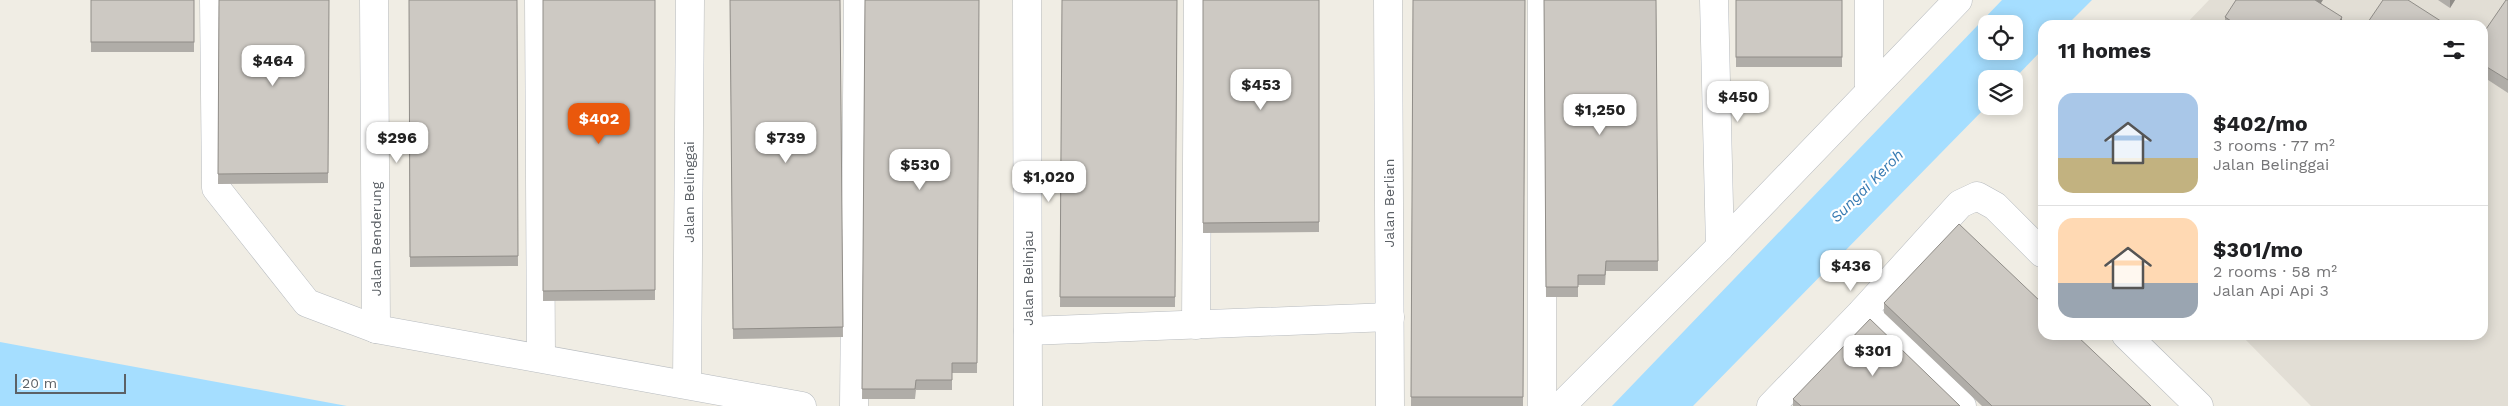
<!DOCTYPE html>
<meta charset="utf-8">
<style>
:root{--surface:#fff;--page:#f6f6f6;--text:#202124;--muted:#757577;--line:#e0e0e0;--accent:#ea580c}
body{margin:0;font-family:"Work Sans",sans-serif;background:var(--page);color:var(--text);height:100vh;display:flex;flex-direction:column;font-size:19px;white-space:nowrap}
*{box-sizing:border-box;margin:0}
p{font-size:16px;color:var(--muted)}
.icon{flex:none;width:28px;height:28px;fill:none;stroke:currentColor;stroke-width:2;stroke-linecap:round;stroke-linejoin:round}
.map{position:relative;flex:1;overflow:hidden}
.details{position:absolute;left:2038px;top:20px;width:450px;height:320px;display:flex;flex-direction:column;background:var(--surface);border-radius:15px;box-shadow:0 2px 12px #0003}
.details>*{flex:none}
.fabs{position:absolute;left:1978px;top:15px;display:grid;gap:10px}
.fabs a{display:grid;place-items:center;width:45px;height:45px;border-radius:10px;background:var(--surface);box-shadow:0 2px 12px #0003;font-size:25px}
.scale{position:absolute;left:15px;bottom:12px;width:111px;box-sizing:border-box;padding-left:5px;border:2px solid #5c6166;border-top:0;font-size:14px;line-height:18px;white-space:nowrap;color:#5c6166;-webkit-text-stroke:4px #fff;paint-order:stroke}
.price{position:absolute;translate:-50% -42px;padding:0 11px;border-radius:10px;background:#fff;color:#222;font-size:16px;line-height:32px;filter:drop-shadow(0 1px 2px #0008)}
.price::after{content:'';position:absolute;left:50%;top:30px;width:15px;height:11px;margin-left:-8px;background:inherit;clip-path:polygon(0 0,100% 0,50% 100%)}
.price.current{background:var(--accent);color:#fff}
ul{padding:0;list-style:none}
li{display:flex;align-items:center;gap:15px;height:125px;padding:0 20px}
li+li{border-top:1px solid var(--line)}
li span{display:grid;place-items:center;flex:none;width:140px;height:100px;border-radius:15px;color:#555}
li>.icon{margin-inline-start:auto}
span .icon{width:60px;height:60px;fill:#fffc;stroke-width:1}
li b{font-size:21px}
h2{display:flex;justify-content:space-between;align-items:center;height:60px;padding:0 20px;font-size:21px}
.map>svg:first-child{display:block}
</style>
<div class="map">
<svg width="2508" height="406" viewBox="0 0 2508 406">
<rect width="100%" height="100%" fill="#f0ede4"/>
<!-- education -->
<polygon fill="#e2ded5" points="2209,0 2508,0 2508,406 2311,406 2241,335 2482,335 2482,25 2185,25"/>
<!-- water -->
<g fill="#a5deff" fill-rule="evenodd">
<path d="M2002 0H2092L2067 25H2042V50L2014 79H1986L1987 106 1693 406H1612ZM1986 24H2014V51H1986Z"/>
<polygon points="0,342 347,406 0,406"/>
</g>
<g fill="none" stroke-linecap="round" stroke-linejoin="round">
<!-- minor casing -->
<g stroke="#b7bbbf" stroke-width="29">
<g id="minor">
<polyline points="214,0 216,188 307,303 376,329 802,406"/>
<polyline points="374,0 376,329"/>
<polyline points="539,0 541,358"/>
<polyline points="1027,0 1028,406"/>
<polyline points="1388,0 1390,406"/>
<polyline points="1542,0 1542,406"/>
<polyline points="1714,0 1720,247"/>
<polyline points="1869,0 1869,91"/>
<polyline points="1863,311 1962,406"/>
<polyline points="1196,325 1198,0"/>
<polyline points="1028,331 1390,317"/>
<polyline points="2126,335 2199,406"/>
<polyline points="687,384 690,0"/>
<polyline points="854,406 858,0"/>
<polyline points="1561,406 1720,247 1958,0"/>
<polyline points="1771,406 1863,311 1960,204 1977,196 1995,206 2042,253"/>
</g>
</g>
<!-- minor -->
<use href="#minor" stroke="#fff" stroke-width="28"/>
</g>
<!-- wall -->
<g fill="#b0ada8">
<rect x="91" y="0" width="103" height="52"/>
<polygon points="219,0 329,0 328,183 218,184"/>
<polygon points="409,0 517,0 518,266 410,267"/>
<polygon points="543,0 655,0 655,300 543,301"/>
<polygon points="730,0 840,0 843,337 733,339"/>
<polygon points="865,0 979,0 977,373 952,373 952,390 916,390 915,399 862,399"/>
<polygon points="1062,0 1177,0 1175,307 1060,307"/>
<polygon points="1203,0 1319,0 1319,232 1203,233"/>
<polygon points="1413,0 1525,0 1523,406 1411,406"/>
<polygon points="1544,0 1656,0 1658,271 1606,271 1605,285 1578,285 1578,297 1546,297"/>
<rect x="1736" y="0" width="106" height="67"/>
<polygon points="2438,0 2455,0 2450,8"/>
<polygon points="2508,0 2508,93 2482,76 2482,35"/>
<polygon points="2321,3 2342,25 2225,25 2225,17"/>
<polygon points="1884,303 2151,406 1982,406 1884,313"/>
<polygon points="1793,399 1960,406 1793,406"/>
</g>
<!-- shaded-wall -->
<g fill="#908d88">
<polygon points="2315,0 2323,0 2315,12"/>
<polygon points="2450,0 2455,0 2450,8"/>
<polygon points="2342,17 2342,25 2337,25"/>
</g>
<!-- building -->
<g fill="#cdc9c3" stroke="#908d88">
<rect x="91" y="0" width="103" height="42"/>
<polygon points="219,0 329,0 328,173 218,174"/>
<polygon points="409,0 517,0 518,256 410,257"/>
<polygon points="543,0 655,0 655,290 543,291"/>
<polygon points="730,0 840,0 843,327 733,329"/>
<polygon points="865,0 979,0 977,363 952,363 952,380 916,380 915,389 862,389"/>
<polygon points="1062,0 1177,0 1175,297 1060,297"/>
<polygon points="1203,0 1319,0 1319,222 1203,223"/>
<polygon points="1413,0 1525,0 1523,397 1411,397"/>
<polygon points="1544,0 1656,0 1658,261 1606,261 1605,275 1578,275 1578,287 1546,287"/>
<rect x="1736" y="0" width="106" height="57"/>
<polygon points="2236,0 2315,0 2342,17 2337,25 2304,25 2300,23 2299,25 2237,25 2225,17"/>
<polygon points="2383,0 2408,0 2447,25 2366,25"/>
<polygon points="2506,0 2508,0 2508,80 2482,64 2482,35"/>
<polygon points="1959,224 2042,303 2042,335 2076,335 2151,406 1992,406 1884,303"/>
<polygon points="1870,319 1960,406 1801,406 1793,399"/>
</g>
<g text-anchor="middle" stroke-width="4.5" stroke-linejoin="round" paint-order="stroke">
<!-- street labels -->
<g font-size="14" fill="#5c6166" stroke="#fff">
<text transform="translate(689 192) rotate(-90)" y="5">Jalan Belinggai</text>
<text transform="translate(1389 203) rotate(-90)" y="5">Jalan Berlian</text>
<text transform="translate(376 239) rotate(-90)" y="5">Jalan Benderung</text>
<text transform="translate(1028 278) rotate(-90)" y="5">Jalan Belinjau</text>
</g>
<!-- water labels -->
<g font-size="15" font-style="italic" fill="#367ab2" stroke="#fff">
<text transform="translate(1867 186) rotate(-45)" y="5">Sungai Keroh</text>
</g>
</g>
</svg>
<div class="fabs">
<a><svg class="icon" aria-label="locate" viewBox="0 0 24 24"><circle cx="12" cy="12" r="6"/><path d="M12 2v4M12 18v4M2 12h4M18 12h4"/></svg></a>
<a><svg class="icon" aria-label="layers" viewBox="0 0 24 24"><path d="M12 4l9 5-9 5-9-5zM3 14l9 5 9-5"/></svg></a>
</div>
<div class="scale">20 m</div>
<b class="price" style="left:273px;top:87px">$464</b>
<b class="price" style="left:1261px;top:111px">$453</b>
<b class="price" style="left:1738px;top:123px">$450</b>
<b class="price" style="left:1600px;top:136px">$1,250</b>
<b class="price current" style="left:599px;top:145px">$402</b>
<b class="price" style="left:397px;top:164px">$296</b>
<b class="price" style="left:786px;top:164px">$739</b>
<b class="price" style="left:920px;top:191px">$530</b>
<b class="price" style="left:1049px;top:203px">$1,020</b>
<b class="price" style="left:1851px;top:292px">$436</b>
<b class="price" style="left:1873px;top:377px">$301</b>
<section class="details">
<h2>11 homes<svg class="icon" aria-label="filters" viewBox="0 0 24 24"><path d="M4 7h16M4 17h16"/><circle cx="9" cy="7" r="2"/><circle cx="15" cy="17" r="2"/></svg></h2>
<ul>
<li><span style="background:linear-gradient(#a9c7e8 65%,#c2b280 0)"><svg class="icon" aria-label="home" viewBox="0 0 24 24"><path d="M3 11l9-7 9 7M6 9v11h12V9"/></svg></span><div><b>$402/mo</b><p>3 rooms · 77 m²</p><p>Jalan Belinggai</p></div></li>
<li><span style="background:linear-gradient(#ffd9b3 65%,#9aa5b1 0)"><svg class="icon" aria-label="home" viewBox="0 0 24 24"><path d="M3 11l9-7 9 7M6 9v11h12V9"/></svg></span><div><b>$301/mo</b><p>2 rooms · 58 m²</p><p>Jalan Api Api 3</p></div></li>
</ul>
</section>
</div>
